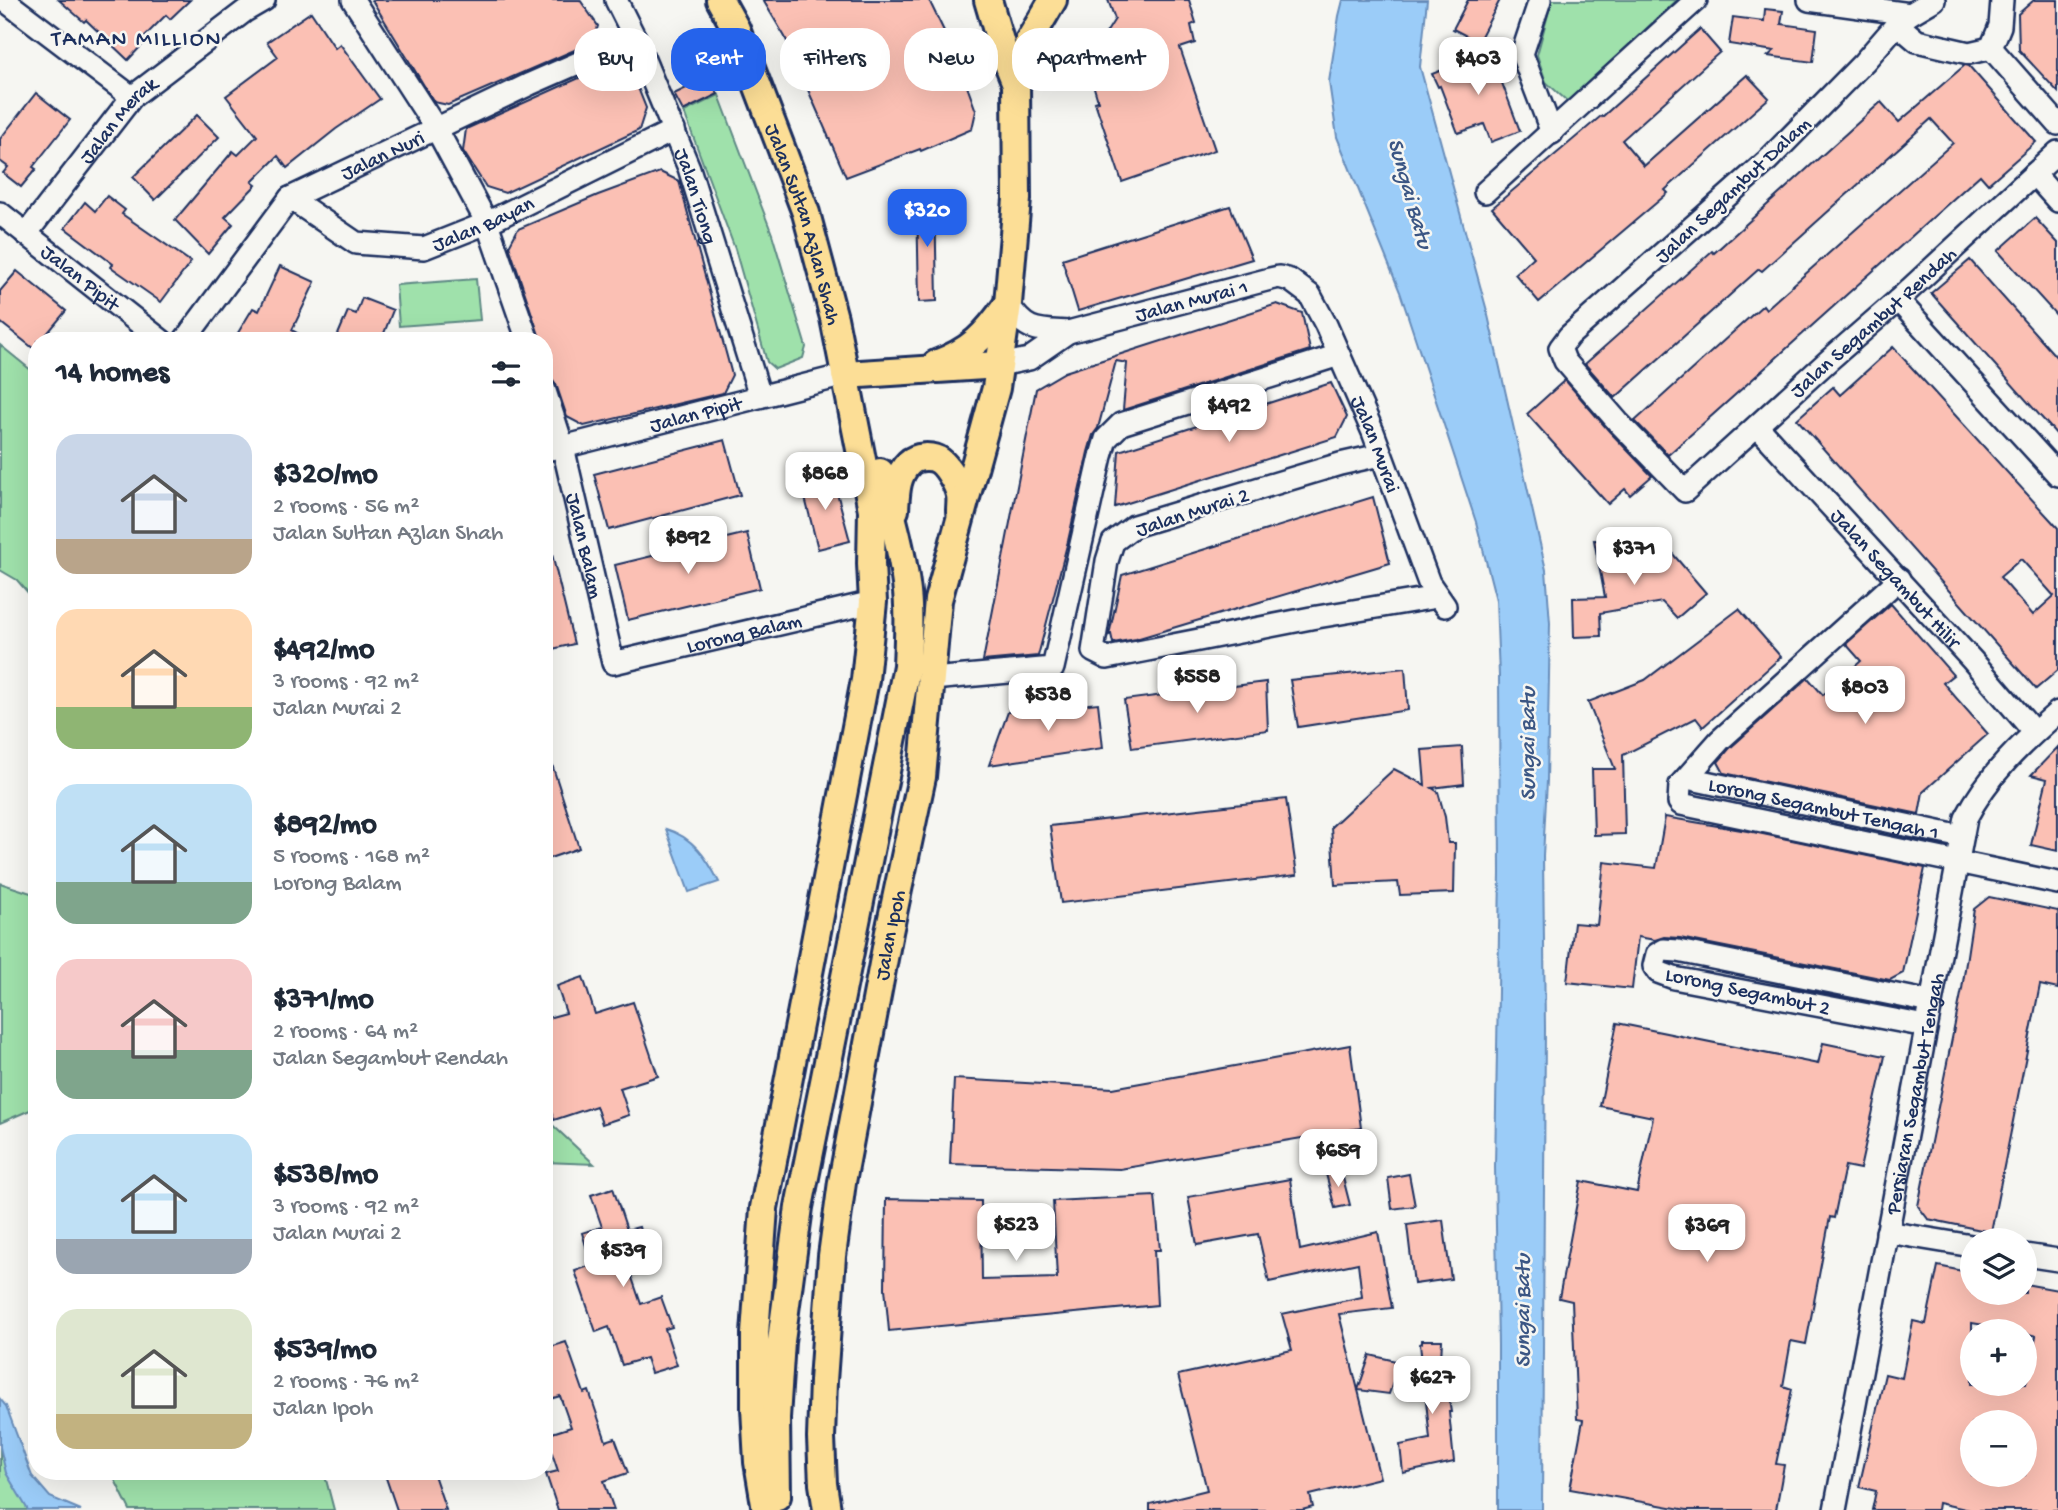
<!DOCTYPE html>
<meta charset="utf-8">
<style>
:root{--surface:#fff;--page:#f6f6f7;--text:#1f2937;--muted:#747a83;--accent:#2563eb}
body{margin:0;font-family:"Gochi Hand",sans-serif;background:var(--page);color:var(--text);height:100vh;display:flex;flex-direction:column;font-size:26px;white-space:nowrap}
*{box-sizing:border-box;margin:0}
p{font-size:23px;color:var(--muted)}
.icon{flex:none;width:38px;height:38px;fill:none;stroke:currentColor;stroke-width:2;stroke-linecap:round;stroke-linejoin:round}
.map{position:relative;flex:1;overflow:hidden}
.panel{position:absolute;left:28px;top:332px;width:525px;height:1148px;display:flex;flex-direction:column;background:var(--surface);border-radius:28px;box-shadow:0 7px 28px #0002}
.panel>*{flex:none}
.banner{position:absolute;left:574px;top:28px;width:665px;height:63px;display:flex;gap:14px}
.buttons{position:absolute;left:1960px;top:1228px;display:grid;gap:14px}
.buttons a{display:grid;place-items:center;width:77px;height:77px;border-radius:50%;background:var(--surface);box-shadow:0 7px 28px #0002;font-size:35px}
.price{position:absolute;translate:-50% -60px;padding:0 16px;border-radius:14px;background:#fff;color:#222;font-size:23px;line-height:46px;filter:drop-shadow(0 2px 4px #0008)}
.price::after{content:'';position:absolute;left:50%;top:42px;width:21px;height:16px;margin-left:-10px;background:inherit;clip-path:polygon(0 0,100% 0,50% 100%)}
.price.current{background:var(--accent);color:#fff}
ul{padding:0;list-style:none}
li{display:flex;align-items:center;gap:21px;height:175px;padding:0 28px}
li span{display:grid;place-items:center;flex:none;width:196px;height:140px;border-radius:21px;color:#555}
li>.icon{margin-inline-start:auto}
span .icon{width:84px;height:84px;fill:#fffc;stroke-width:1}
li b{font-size:30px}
h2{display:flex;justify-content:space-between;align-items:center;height:84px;padding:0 28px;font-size:30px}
.pill{padding:0 24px;border-radius:28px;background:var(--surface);box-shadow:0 7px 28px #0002;font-size:24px;line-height:63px}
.pill.current{background:var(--accent);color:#fff}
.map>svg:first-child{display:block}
</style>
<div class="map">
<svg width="2058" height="1510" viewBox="0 0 2058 1510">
<rect width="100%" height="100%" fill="#f6f6f2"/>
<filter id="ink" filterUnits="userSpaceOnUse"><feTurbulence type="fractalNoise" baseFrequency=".0143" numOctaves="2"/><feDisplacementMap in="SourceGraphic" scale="14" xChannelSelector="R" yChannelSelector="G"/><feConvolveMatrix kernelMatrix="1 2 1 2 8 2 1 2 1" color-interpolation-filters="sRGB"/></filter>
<g filter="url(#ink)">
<!-- green -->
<g fill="#9fe1ab" stroke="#5d8884" stroke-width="2">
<polygon points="1552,0 1677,0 1570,100 1567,101 1546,82 1537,55"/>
<polygon points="719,95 772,234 806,347 803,358 775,369 767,362 735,249 684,112"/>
<polygon points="476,279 480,320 399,326 396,285"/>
<polygon points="0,345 37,375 37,603 17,580 0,570"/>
<polygon points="0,883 37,895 37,1107 0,1123"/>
<polygon points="544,1117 594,1164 544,1162"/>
<polygon points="0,1438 41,1510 0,1510"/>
<polygon points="111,1472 324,1472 334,1510 130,1510"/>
</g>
<!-- water -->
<g fill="#9bccf8" stroke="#688dba" stroke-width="2">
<polygon points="1343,0 1427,0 1420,67 1487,311 1546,570 1550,623 1547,781 1543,856 1545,1028 1542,1510 1498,1510 1498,1345 1495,1167 1500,873 1499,676 1496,600 1476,522 1400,292 1337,137 1329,82 1339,16"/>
<path d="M666 829C693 837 707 858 719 882L689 892Z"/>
<polygon points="0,1399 6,1406 32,1476 50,1497 81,1510 28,1510 6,1473 0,1447"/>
</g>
<!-- building -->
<g fill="#fbc0b4" stroke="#1b2f5e" stroke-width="2" fill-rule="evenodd">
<polygon points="59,0 190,0 170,19 166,15 140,41 143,44 128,60 86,20 84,22"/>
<polygon points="372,0 580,0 598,26 593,42 448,105 434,102"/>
<polygon points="763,0 929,0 956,56 976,111 972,129 921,151 920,149 846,177 785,37"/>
<polygon points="1108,0 1189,0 1196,23 1191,25 1195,43 1180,48 1215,150 1122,182 1095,102 1098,101 1085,57 1102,51 1103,38 1115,19"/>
<polygon points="1468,0 1500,0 1478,42 1453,29"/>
<polygon points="2034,0 2058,0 2058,92 2019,50 2018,14"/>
<polygon points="1765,9 1783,11 1781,24 1817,29 1813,62 1768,56 1774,51 1729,44 1733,17 1764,21"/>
<polygon points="311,12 335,48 340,44 380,99 336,129 287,168 278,156 252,182 256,185 225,217 233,224 208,254 175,220 233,151 238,155 257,136 226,96 278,57 267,42"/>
<polygon points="1700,29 1720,52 1622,140 1644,166 1747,75 1769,98 1665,190 1668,193 1539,302 1515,274 1534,257 1492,208 1601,116 1602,117"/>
<polygon points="1490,51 1520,131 1491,142 1484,124 1458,133 1440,86 1438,87 1432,74"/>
<polygon points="608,65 630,68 646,108 639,130 505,193 486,187 463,151 466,129"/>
<polygon points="1965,65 1969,66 2036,142 1988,184 1980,175 1668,455 1635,421 1763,305 1766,309 1953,143 1931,119 1762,271 1759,269 1615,398 1585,364 1712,251 1714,253 1881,102 1899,122"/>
<polygon points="709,77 718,94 683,111 674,94"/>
<polygon points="36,93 70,120 33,167 36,169 21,187 3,173 8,167 0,161 0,139"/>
<polygon points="197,115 219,137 155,200 133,177"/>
<polygon points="660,172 679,181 732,375 723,393 584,426 567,417 556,384 548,376 544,363 544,341 541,341 509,246 518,229 598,195"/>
<polygon points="107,196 125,210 122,214 191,262 161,302 111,267 113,264 65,228 85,202 95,211"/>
<polygon points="935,196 937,301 919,302 917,197"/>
<polygon points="1230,206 1252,259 1078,311 1062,259"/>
<polygon points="2035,218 2058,243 2058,317 1998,251"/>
<polygon points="1970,260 2058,359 2058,436 1931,293"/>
<polygon points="280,266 315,282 292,330 311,341 233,341 253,308 259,311"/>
<polygon points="17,271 66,311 41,341 37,341 37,346 34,349 0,322 0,291"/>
<polygon points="362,298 393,310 381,341 349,341 337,337 348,311 356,314"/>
<polygon points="1277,304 1302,313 1310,350 1123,410 1127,363 1116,361 1098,428 1093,435 1088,452 1068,541 1038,656 983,661 1036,389 1065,372"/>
<path d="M1893 347 2058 528V670L2036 689 1797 419 1833 387 1840 395ZM2021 559 2054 596 2033 615 2000 577Z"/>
<polygon points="1565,380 1609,431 1652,476 1630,495 1625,489 1608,504 1527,414"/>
<polygon points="1331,383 1347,417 1337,437 1115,507 1119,451"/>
<polygon points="725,440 740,495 609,530 594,474"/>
<polygon points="832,474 850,541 818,549 801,482"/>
<polygon points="1373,497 1390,563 1136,639 1113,643 1111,634 1109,635 1122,575"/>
<polygon points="747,533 760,588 628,620 615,565"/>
<polygon points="1594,540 1626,542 1634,563 1672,553 1706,593 1677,618 1662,602 1600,613 1601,636 1574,637 1573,598 1605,597"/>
<polygon points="550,546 574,644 544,651 544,547"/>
<polygon points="1891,604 1953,675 1943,683 1988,734 1923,792 1919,814 1724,773 1718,762 1729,749 1808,678 1823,695 1861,661 1846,644"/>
<polygon points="1739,609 1781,657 1703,727 1696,718 1623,755 1625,834 1594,835 1592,769 1615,769 1588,702 1645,680"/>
<polygon points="1405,668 1408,710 1298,727 1290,680"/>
<polygon points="1266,682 1268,730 1132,748 1124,700"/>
<polygon points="1098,703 1103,748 989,765 1008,712"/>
<polygon points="1462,747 1464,784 1432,788 1438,792 1445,817 1448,843 1455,843 1454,893 1400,895 1398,882 1335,885 1331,827 1394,769 1425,785 1422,750"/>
<polygon points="2058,747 2058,851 2031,845 2047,779 2031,775"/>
<polygon points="547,749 579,848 544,860 544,750"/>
<polygon points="1286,799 1297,875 1061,903 1050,826"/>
<polygon points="1665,817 1753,832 1925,868 1903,973 1890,980 1680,938 1664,937 1655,940 1638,937 1632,989 1567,982 1574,923 1597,925 1604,862 1656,868"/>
<polygon points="1989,897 2058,911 2058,989 2040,985 1991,1232 1928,1219 1918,1206 1962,989 1974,909"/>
<polygon points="583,977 595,1014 633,1002 658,1076 620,1088 629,1115 602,1124 596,1106 554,1120 544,1089 544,1019 566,1013 557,986"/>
<polygon points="1617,1023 1818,1064 1823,1043 1885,1056 1860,1169 1845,1166 1834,1218 1830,1217 1806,1344 1791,1341 1783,1386 1792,1389 1776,1464 1784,1465 1776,1510 1687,1510 1570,1489 1583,1420 1577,1419 1572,1301 1559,1298 1581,1181 1637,1192 1653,1117 1600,1106"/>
<polygon points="1350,1045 1361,1128 1120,1169 950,1164 954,1079 1113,1088"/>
<polygon points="1341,1170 1350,1205 1335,1208 1326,1174"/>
<polygon points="1409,1174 1415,1206 1392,1209 1388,1178"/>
<polygon points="1290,1179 1300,1250 1378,1232 1392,1308 1339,1314 1380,1478 1310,1495 1313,1507 1302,1510 1150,1510 1150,1504 1207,1490 1178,1375 1292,1350 1282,1314 1362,1297 1358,1263 1269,1282 1258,1234 1197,1245 1188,1197"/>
<polygon points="613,1188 627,1230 639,1227 650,1262 629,1269 641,1304 661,1297 672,1327 665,1329 677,1365 651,1373 646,1358 622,1365 609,1327 596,1332 575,1271 592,1265 582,1233 602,1227 591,1195"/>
<polygon points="1155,1196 1160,1250 1154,1250 1157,1305 889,1331 885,1288 886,1199 981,1201 982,1280 1057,1278 1053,1201"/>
<polygon points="1443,1220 1451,1279 1414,1284 1407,1225"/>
<path d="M1938 1266 1972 1273V1293H2025V1284L2058 1290V1510H1970L1938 1503 1937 1510H1872L1876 1491 1859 1487 1885 1374 1902 1378 1913 1321 1926 1324ZM1972 1323 2025 1332V1333L2036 1336 2026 1384H1972ZM1972 1423H2025V1475H1972Z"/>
<polygon points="1422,1340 1442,1340 1440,1381 1446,1381 1451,1412 1449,1412 1454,1462 1403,1473 1400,1445 1430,1439 1420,1344 1422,1343"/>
<polygon points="566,1342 584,1393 589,1391 606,1441 615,1438 628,1473 604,1481 614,1510 558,1510 546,1474 558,1471 546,1435 571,1427 560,1396 544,1401 544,1349"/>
<polygon points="1370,1355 1400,1362 1389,1394 1358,1390"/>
<polygon points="384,1472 433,1472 446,1510 397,1510"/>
</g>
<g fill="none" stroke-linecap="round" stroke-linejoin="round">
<!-- minor casing -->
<g stroke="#1b2f5e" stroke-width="26">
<g id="minor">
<polyline points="4,0 132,97"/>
<polyline points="353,0 437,130 487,223 528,341"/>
<path id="s1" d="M616 0 635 38 689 168 760 396"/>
<polyline points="1540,0 1522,54 1552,133"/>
<polyline points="1809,0 1910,14"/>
<polyline points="1934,0 1910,14 1897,24 1917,41 1969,53 1991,48"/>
<path id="s2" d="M1897 24 1864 62 1767 161 1569 336 1560 348 1565 361 1618 422 1685 491 1828 361 1898 300 2058 152"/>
<polyline points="1991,48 2058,124"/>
<polyline points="1991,48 2000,26 2002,0"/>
<polyline points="2034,174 2058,201"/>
<polyline points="1485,192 1696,0"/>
<path id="s3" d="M290 198 356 243 424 248 487 223 674 130"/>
<path id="s4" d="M0 213 162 341"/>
<path id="s5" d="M26 234 132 97 245 11 264 0"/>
<polyline points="1898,300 2058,475"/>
<path id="s6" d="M1008 304C1026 332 1036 330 1068 332L1270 279 1279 277 1290 280 1310 295 1326 325 1373 432 1429 583 1445 606"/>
<path id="s7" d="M184 341 290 198 530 84 635 38"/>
<polyline points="999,365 1029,359 1068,332"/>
<path id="s8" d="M544 388 563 447 613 663 873 602"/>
<path id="s9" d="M1757 426 1972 660 2034 732"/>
<path id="s10" d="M544 450 563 447 845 375"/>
<polyline points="1380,455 1340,464 1134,526 1113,542 1107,561 1093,651 1107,658 1311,618 1437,597"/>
<polyline points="1899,579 1720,740 1680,785 1679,802 1681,804 2058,883"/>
<polyline points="932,679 1053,668 1101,456 1106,439 1121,424 1339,355"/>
<path id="s11" d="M1687 778 1962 837"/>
<polyline points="1926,1026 1674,978 1658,972 1654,966 1657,954 1664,950 1678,951 1931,1002"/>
<polyline points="1887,1232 1972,1246"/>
<polyline points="2025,1255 2058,1260"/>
<path id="s12" d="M1835 1510 1966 818C1989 774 2021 744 2058 712"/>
</g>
</g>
<!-- major casing -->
<g stroke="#1b2f5e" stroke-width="32">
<g id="major">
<path id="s13" d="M720 0 736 29 806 213 834 318 872 510 871 564 873 602 865 680 764 1208 755 1334V1408L758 1462 766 1510"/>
<polyline points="1016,84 1029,41 1053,0"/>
<path d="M936 364C971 351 986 335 1007 305"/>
<polyline points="845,375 999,365"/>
<path d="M895 510C896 494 896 475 909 463 916 456 932 455 940 461 948 467 958 485 960 495 961 500 960 506 960 511"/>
<path d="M777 1496 776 1418 781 1341 799 1207 907 666C908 638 910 611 906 584 901 546 890 509 880 472"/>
<path id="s14" d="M827 1510 823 1484 821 1438 823 1381 832 1256 842 1182 889 932 922 777 938 600 996 388 1008 304 1017 199 1016 84 1003 51 988 0"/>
</g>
</g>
<!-- minor -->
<use href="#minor" stroke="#f6f6f2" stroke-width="21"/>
<!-- major -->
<use href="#major" stroke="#fcde96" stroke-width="26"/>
</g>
</g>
<g text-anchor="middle" stroke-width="5" stroke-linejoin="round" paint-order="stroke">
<!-- street labels -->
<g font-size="21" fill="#1b2f5e" stroke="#f6f6f2">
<text dy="7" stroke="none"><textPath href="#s5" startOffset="147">Jalan Merak</textPath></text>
<text dy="7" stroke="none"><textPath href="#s7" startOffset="280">Jalan Nuri</textPath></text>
<text transform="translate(1732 189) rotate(-43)" y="7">Jalan Segambut Dalam</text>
<text dy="7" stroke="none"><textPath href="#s1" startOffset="212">Jalan Tiong</textPath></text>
<text dy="7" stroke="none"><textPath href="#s3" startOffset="212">Jalan Bayan</textPath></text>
<text dy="7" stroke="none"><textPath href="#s13" startOffset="240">Jalan Sultan Azlan Shah</textPath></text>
<text dy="7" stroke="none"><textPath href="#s4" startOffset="103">Jalan Pipit</textPath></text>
<text dy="7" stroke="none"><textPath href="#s6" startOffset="198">Jalan Murai 1</textPath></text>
<text dy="7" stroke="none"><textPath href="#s2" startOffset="912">Jalan Segambut Rendah</textPath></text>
<text dy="7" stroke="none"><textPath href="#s10" startOffset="156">Jalan Pipit</textPath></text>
<text dy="7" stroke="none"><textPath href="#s6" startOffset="488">Jalan Murai</textPath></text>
<text transform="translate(1192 511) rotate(-18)" y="7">Jalan Murai 2</text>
<text dy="7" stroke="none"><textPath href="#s8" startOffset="163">Jalan Balam</textPath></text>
<text dy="7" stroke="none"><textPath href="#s9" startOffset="206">Jalan Segambut Hilir</textPath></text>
<text dy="7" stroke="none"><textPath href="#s8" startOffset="418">Lorong Balam</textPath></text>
<text dy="7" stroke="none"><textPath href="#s11" startOffset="140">Lorong Segambut Tengah 1</textPath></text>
<text dy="7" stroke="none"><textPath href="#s14" startOffset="581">Jalan Ipoh</textPath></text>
<text transform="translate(1748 990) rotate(12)" y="7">Lorong Segambut 2</text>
<text dy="7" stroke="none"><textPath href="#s12" startOffset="424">Persiaran Segambut Tengah</textPath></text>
</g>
<!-- neighbourhood labels -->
<g font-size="23" letter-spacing="2" fill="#1b2f5e" stroke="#f6f6f2">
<text x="137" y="45">TAMAN MILLION</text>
</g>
<!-- water labels -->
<g font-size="23" font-style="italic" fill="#3b5684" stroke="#f6f6f2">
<text transform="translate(1412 193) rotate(74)" y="8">Sungai Batu</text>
<text transform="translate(1526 744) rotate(-90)" y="8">Sungai Batu</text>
<text transform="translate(1521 1311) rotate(-90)" y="8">Sungai Batu</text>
</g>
</g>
</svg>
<div class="buttons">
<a><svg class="icon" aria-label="layers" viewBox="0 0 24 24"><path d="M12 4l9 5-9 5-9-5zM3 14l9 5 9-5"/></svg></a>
<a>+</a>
<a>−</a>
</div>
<b class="price" style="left:1478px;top:97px">$403</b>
<b class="price current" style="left:927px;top:249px">$320</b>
<b class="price" style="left:1229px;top:444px">$492</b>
<b class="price" style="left:825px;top:512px">$868</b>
<b class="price" style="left:688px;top:576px">$892</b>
<b class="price" style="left:1634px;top:587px">$371</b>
<b class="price" style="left:1197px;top:715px">$558</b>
<b class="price" style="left:1865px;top:726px">$803</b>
<b class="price" style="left:1048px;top:733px">$538</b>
<b class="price" style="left:1338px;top:1189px">$659</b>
<b class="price" style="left:1016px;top:1263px">$523</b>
<b class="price" style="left:1707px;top:1264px">$369</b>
<b class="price" style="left:623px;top:1289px">$539</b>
<b class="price" style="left:1432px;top:1416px">$627</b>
<div class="banner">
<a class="pill">Buy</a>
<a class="pill current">Rent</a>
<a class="pill">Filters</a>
<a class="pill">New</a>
<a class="pill">Apartment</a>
</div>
<section class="panel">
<h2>14 homes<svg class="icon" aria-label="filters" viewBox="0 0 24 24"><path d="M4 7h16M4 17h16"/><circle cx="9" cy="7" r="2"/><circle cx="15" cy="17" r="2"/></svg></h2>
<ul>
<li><span style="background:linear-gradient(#c9d6e8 75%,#b9a48a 0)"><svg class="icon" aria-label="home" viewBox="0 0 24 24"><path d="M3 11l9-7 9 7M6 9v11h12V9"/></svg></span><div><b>$320/mo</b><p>2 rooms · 56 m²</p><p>Jalan Sultan Azlan Shah</p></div></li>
<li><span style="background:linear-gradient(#ffd9b3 70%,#8fb573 0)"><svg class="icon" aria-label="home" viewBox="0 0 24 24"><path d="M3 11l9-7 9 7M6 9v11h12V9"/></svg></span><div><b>$492/mo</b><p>3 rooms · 92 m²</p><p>Jalan Murai 2</p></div></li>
<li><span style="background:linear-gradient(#bfe0f5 70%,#7fa58c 0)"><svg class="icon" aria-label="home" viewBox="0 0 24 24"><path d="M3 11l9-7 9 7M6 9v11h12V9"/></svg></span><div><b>$892/mo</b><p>5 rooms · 168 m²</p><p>Lorong Balam</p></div></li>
<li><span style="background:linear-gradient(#f6c9c9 65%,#7fa58c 0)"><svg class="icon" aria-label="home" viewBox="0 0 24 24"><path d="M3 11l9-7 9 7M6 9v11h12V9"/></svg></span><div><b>$371/mo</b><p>2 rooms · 64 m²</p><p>Jalan Segambut Rendah</p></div></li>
<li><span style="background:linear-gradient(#bfe0f5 75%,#9aa5b1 0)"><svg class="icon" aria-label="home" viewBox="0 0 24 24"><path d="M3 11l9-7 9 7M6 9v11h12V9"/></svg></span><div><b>$538/mo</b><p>3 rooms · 92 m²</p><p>Jalan Murai 2</p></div></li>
<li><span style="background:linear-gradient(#dfe7d0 75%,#c2b280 0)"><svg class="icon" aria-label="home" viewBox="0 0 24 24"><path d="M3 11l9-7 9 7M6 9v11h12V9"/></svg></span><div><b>$539/mo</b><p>2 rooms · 76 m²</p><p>Jalan Ipoh</p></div></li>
</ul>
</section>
</div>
